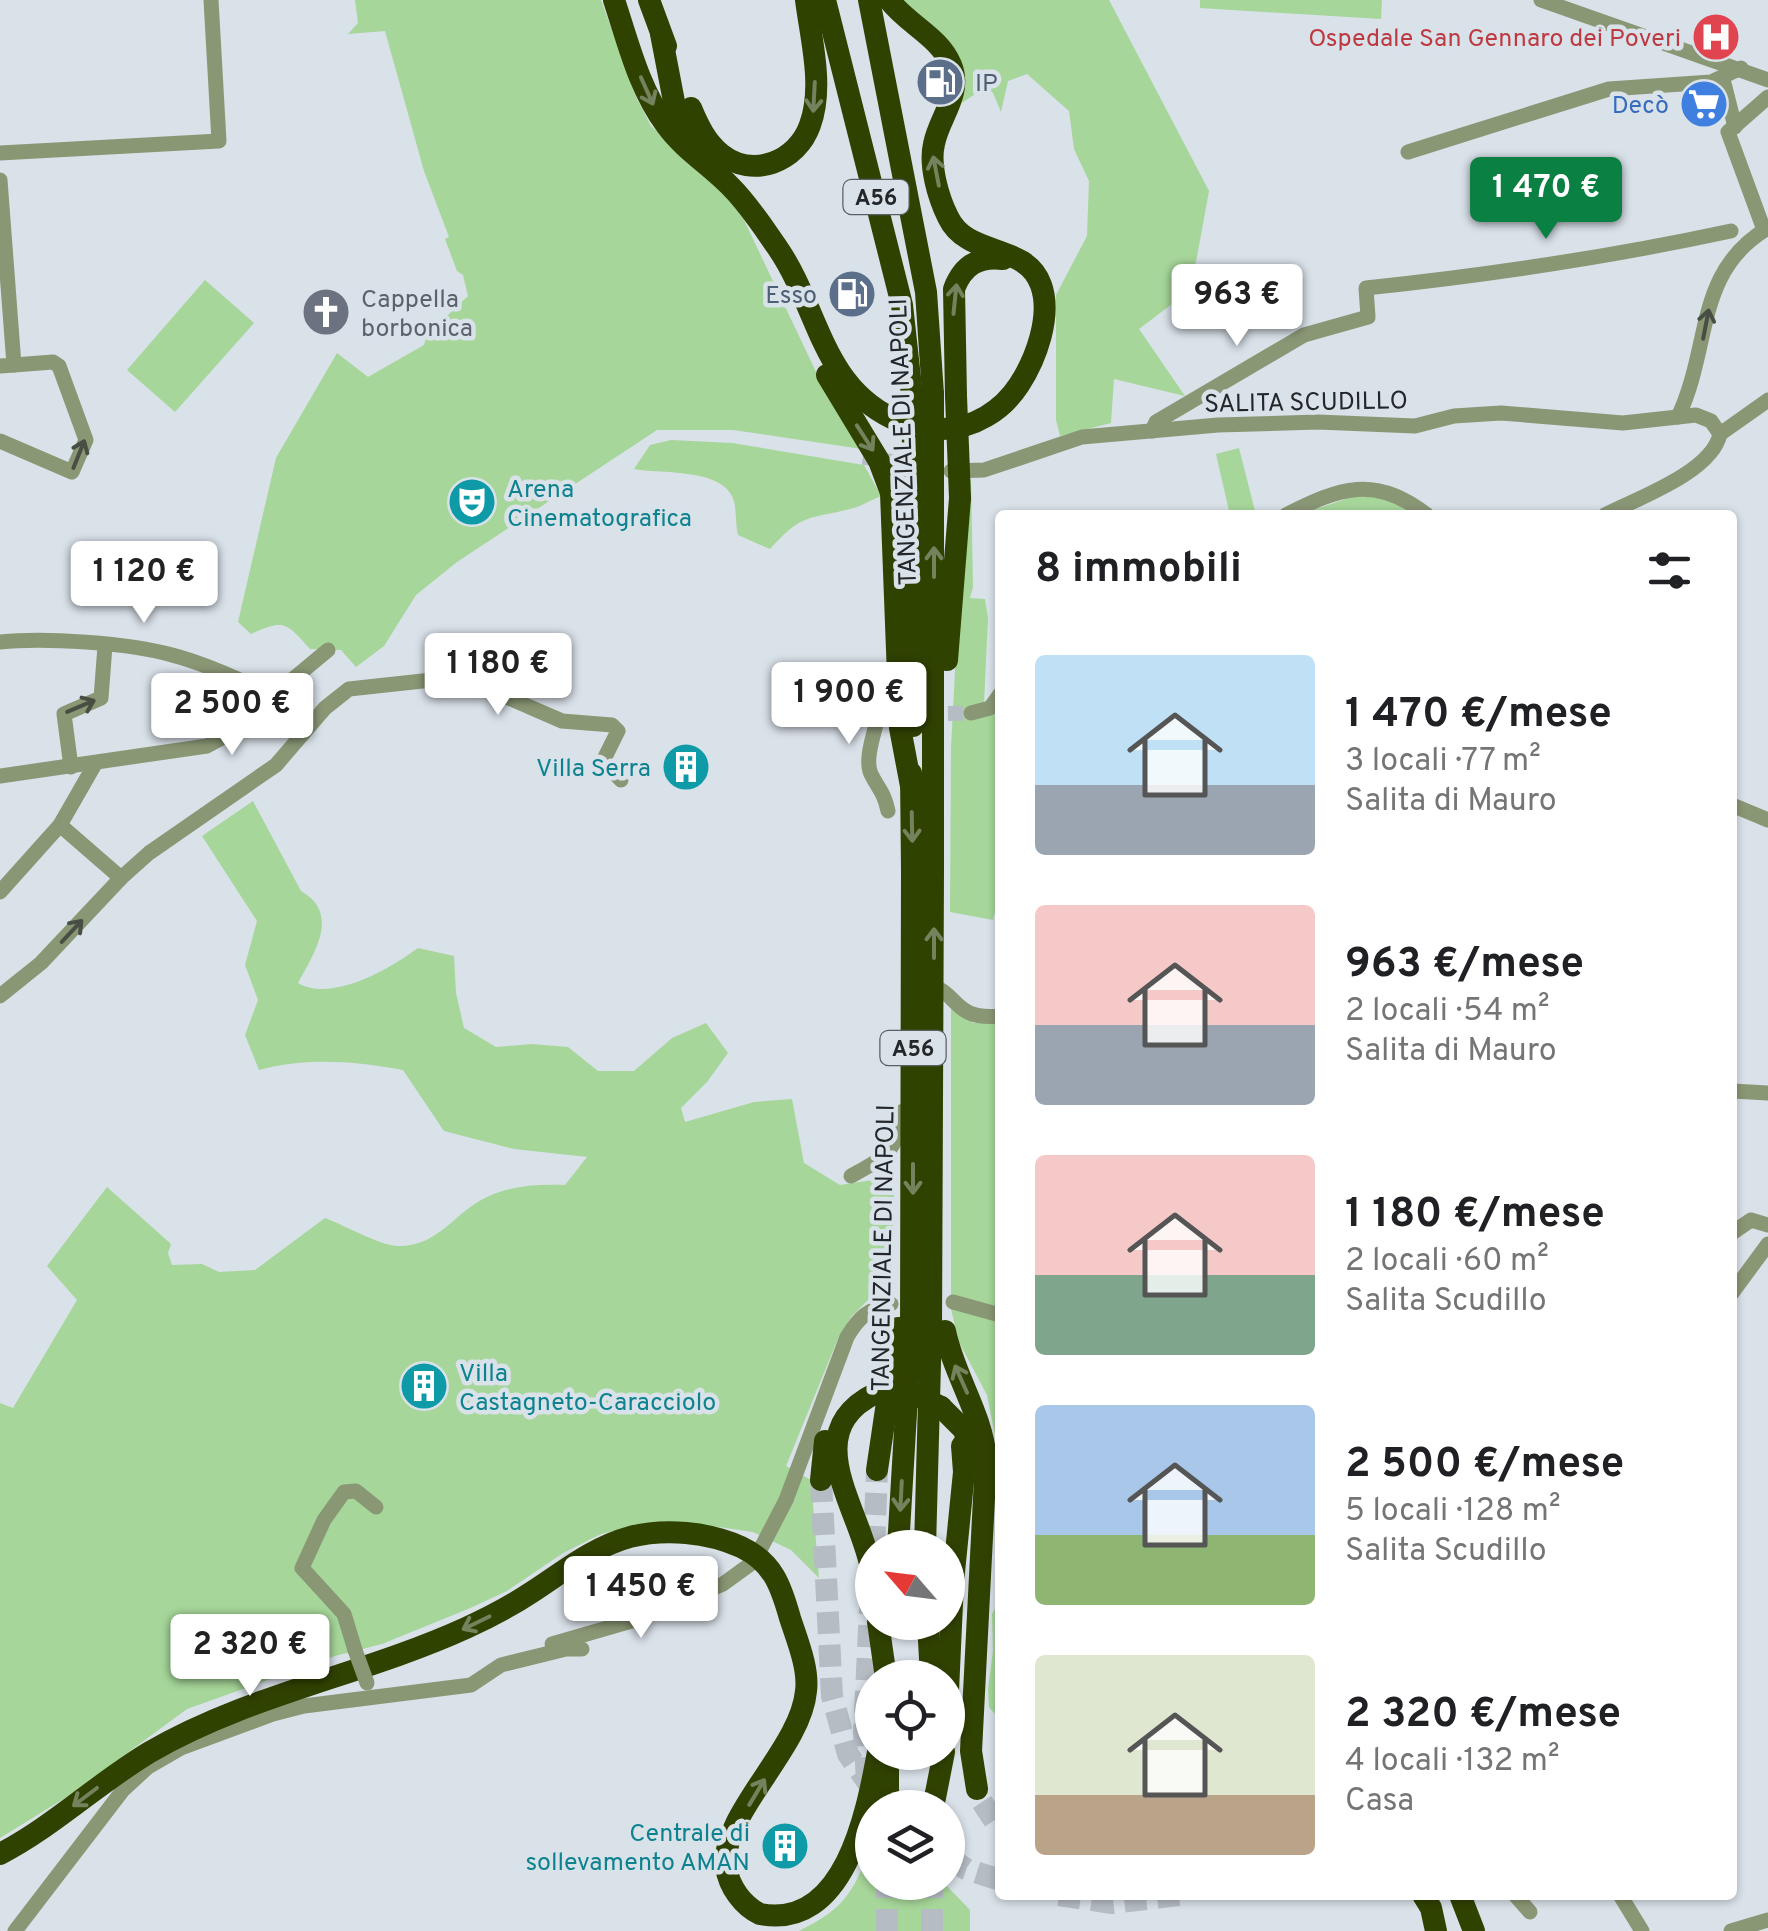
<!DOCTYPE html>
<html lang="it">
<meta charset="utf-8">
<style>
:root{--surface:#fff;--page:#f2f2f2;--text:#202124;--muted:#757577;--accent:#0b8043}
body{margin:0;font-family:Overpass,sans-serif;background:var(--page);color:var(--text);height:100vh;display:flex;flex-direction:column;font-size:38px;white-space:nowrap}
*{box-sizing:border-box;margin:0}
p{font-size:32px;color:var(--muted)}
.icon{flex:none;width:55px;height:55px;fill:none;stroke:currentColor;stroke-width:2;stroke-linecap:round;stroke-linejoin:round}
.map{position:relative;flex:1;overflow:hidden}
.details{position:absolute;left:995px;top:510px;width:742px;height:1390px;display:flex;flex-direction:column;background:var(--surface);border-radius:10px;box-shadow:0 2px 8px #0004}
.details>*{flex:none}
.needle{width:65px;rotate:298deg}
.controls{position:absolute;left:855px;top:1530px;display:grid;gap:20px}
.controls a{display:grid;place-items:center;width:110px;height:110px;border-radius:50%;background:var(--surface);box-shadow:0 2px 8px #0004;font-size:50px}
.price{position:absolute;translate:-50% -85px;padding:0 22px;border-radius:10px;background:#fff;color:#222;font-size:32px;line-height:65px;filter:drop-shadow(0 2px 5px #0008)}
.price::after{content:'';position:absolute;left:50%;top:60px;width:30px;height:22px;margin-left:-15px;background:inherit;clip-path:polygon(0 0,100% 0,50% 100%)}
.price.current{background:var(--accent);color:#fff}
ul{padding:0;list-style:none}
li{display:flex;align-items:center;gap:30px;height:250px;padding:0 40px}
li span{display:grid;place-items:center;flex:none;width:280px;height:200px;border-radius:10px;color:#555}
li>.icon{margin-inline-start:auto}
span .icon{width:120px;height:120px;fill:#fffc;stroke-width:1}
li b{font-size:42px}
h2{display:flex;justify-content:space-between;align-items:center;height:120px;padding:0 40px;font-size:42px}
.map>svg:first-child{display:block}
</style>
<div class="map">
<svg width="1768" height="1931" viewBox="0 0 1768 1931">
<rect width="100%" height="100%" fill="#d9e1e9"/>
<!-- green -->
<g fill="#a6d699">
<path d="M355 0H601L636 97 651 126 726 192 744 220 826 393 862 449 733 430H657L457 562 416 595 384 646 356 667 341 650 310 649C286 622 284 619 251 634L238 622 276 458 337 353 368 377 424 345 427 335 468 296 463 275 457 271 445 239 449 237 424 171 385 31 348 34 358 23Z"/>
<polygon points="896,0 1109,0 1209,191 1196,262 1176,301 1139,329 1185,396 1114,379 1111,423 1060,436 1056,420 1056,295 1087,236 1089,181 1074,149 1069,111 1027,74 1008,81 1001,112 993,93 986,87 957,106 961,87"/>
<polygon points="1200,0 1382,0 1381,19 1200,8"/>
<polygon points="205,280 254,323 175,412 127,370"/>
<path d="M671 440 732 443 864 465 881 496C871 500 860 507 850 509 806 520 803 513 770 549L738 535C735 523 737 505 732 496 718 468 660 474 634 469L650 445Z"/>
<polygon points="1239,448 1256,515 1230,515 1216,454"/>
<polygon points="971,479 973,587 970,598 985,599 988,618 984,704 1000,703 1000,915 994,914 993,920 950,912 951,748 965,480"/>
<polygon points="1361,494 1398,502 1419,515 1298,515"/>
<path d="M253 801 301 891C341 914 314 953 298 983 332 1003 391 968 418 948L454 956 456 993 464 1028 496 1047 532 1044 568 1047 598 1071H634L672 1038 706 1023 728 1053 707 1082 681 1108 685 1122 754 1102 792 1099 804 1163 840 1185 879 1179 894 1187 891 1292 869 1299 851 1317 837 1341 786 1466 811 1480 819 1578 791 1550 753 1532 698 1524 647 1523 601 1534 563 1553 507 1591 468 1609 382 1644 335 1656 187 1709 73 1793 0 1838V1403L13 1408 77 1300 47 1266 107 1187 171 1244 168 1253 172 1265 202 1264 219 1272 255 1270 325 1218C344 1225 379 1245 397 1246 440 1247 453 1212 489 1196 515 1185 538 1184 565 1185L587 1157 514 1149 444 1131 403 1070C355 1061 306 1057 259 1070L245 1035 258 1000 245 965 257 921 202 836Z"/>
<polygon points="951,1006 973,1023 1000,1023 1000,1461 987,1395 959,1342 951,1309"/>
<polygon points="1000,1599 1000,1720 989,1707 988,1689 993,1651 992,1614"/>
<path d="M872 1845V1882L944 1883 970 1910V1931H799C847 1907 852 1893 872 1845Z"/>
</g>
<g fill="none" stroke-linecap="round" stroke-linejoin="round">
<!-- minor-tunnel -->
<g stroke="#b5bcc3" stroke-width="15" stroke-dasharray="15 8" stroke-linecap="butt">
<polyline points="863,457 920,466"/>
<polyline points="925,714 971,713"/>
</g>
<!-- highway-tunnel -->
<g stroke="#b5bcc3" stroke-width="22" stroke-dasharray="22 11" stroke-linecap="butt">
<polyline points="821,1480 832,1696 848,1754 879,1799"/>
<polyline points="874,1548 877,1470"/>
<polyline points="867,1779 864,1733 872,1568"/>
<polyline points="982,1802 1000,1829"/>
<polyline points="948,1857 966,1869 1000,1880"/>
<polyline points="1059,1895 1112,1903 1180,1895"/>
<polyline points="887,1931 887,1882"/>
<polyline points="932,1931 932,1882"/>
</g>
<!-- minor -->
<g stroke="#8a9775" stroke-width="15">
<polyline points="1541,0 1768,80"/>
<polyline points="1723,79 1735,127"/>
<polyline points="1408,152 1609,89 1711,82 1741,68"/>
<polyline points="0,153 219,141 211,0"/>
<polyline points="0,180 14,365 0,366"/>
<polyline points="1764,230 1728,132 1768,97"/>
<path d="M1678 417C1712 345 1694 272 1768 228"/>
<path d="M1152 431 1156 422 1304 335 1368 317 1366 288C1489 275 1610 257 1731 231"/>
<polyline points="1720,434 1768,400"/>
<polyline points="0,441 72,472 86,440 59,366 53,362 14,365"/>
<polyline points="951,471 984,470 1082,437 1218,425 1318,422 1415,426 1454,416 1501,413 1623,423 1696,415 1711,421 1720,434"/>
<path d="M1286 515C1339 488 1375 474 1427 515"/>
<path d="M1605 515C1638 498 1712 472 1720 434"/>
<path d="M0 642C44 637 129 643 172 655 207 664 241 681 274 695"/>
<polyline points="971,713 990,708 1000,694"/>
<path d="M887 715 878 716C875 732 864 759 871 774 879 790 884 792 888 811"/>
<polyline points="71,767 64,714 101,698 105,646"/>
<polyline points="0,776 207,746 222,738 328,650"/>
<polyline points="1732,805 1768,820"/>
<polyline points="60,825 121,878"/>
<polyline points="0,892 60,825 95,764"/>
<path d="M926 984C960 991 951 1021 1000 1016"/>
<polyline points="0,996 41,963 121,878 149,853 276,765 325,708 349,689 441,679 474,683 562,721 612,725 618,731 603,761 621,780"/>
<polyline points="1732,1091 1768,1093"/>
<path d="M851 1176C884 1158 898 1151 903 1111"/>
<polyline points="1732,1233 1751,1220 1768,1225"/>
<polyline points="1732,1293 1768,1244"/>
<polyline points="953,1302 1000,1315"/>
<path d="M760 1550 786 1500 847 1337C859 1317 868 1309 891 1304"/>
<polyline points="552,1644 635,1620 723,1584 752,1563"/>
<polyline points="355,1650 344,1614 302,1568 324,1520 344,1492 356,1491 376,1507"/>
<polyline points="1515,1895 1530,1912"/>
<polyline points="1620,1895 1642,1931"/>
<polyline points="15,1931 123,1790 148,1767 181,1748 273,1714 304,1706 471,1685 501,1665 566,1649 582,1649"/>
<polyline points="1731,1931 1768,1920"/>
</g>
<!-- highway -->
<g stroke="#304200" stroke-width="22">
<path d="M614 0C628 42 639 89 666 125 684 150 710 165 731 187 749 205 763 227 777 247 818 306 821 384 892 418 909 426 925 430 943 429 974 428 1002 411 1019 385 1036 359 1052 316 1041 285 1026 242 967 258 948 217 938 197 929 165 934 144 939 117 963 94 951 65 940 37 907 24 889 0"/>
<polyline points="649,0 666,46"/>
<polyline points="825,0 902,305 912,396"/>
<polyline points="869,0 926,292 933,394"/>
<polyline points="661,34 676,112 689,136"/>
<path d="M691 108C698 125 706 142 721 154 753 179 797 162 810 125 824 87 811 39 806 0"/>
<polyline points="827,375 879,461 891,493 900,728 911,786"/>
<path d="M956 396 954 289C963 265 979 256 1003 259"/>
<polyline points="933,454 933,870"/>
<polyline points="947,660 960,498"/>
<polyline points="913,726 913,450"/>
<polyline points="911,773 912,871"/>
<path d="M945 1331C954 1376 982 1413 986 1459L971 1751 977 1789"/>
<polyline points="941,1407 964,1430 973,1462"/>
<polyline points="877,1470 898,1328"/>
<polyline points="821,1480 825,1441"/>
<polyline points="898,1548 911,1329"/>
<polyline points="925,1548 931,1327"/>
<path d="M872 1573C862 1510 795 1433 876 1393"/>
<polyline points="878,1622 886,1678"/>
<polyline points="928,1622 931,1678"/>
<polyline points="948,1691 953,1582 964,1472 962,1446"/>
<polyline points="888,1808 888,1771"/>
<polyline points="933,1808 944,1752"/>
<path d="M0 1854C54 1826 98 1783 150 1752 247 1695 363 1675 466 1628 488 1618 511 1606 532 1592 563 1572 593 1547 630 1537 665 1528 708 1532 741 1547 773 1562 781 1586 790 1618 797 1640 809 1668 806 1691 801 1749 720 1814 726 1867 729 1887 743 1906 760 1914 847 1931 868 1805 878 1752"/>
<polyline points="1423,1895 1431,1908 1436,1931"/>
<polyline points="1460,1895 1474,1931"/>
</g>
<!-- minor-bridge -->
<polyline stroke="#8a9775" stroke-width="15" points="355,1650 367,1683"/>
<!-- highway-bridge -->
<g stroke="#304200" stroke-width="22">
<polyline points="933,394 933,454"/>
<polyline points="912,396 913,450"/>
<polyline points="956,396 960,498"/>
<polyline points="931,1327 933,870"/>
<polyline points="911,1329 912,871"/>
<polyline points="876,1393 914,1394 941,1407"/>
</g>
</g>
<!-- one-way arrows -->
<defs><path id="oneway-shaft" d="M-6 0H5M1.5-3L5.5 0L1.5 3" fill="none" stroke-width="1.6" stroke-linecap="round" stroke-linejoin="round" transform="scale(2.5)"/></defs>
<g stroke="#74825d">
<use href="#oneway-shaft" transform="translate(647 91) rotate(66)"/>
<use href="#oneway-shaft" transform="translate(814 97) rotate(93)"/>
<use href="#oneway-shaft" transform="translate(936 171) rotate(-101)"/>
<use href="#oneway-shaft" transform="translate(955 299) rotate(-84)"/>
<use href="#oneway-shaft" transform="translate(865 438) rotate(57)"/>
<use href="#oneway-shaft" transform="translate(934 562) rotate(-90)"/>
<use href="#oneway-shaft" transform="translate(912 827) rotate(89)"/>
<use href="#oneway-shaft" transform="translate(934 943) rotate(-90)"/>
<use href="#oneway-shaft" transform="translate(913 1179) rotate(90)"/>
<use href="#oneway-shaft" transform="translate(961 1379) rotate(-114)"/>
<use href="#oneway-shaft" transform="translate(901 1496) rotate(93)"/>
<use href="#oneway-shaft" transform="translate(476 1623) rotate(154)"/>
<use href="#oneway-shaft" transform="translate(757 1792) rotate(-59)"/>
<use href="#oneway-shaft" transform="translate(85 1797) rotate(143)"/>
</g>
<g stroke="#484e44">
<use href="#oneway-shaft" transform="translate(1706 324) rotate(-79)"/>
<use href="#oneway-shaft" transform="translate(79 454) rotate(-68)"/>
<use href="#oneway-shaft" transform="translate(81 706) rotate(-23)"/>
<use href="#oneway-shaft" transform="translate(72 931) rotate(-47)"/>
</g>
<!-- icons -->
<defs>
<g id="hospital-disc" transform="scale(2.5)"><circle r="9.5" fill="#e0444e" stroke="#d9e1e9"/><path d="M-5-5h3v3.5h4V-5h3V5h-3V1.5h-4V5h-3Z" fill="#fff"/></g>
<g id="fuel-disc" transform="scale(2.5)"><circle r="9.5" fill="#5c6f8a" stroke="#d9e1e9"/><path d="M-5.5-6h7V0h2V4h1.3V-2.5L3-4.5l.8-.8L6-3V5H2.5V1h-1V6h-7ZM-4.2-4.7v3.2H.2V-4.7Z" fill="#fff"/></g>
<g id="supermarket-disc" transform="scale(2.5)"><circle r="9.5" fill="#3f7fe0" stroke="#d9e1e9"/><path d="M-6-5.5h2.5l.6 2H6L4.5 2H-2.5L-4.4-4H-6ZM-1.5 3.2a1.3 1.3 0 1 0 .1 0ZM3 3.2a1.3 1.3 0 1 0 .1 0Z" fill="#fff"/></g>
<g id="church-disc" transform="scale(2.5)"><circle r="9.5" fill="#6b7280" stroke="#d9e1e9"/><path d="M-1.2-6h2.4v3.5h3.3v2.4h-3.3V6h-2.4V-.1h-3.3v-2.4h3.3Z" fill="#fff"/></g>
<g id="theatre-disc" transform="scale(2.5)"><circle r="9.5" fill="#0f9aa8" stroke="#d9e1e9"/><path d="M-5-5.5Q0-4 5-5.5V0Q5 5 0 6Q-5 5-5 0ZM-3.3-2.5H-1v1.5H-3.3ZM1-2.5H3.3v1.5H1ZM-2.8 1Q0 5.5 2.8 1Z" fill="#fff"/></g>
<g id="building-disc" transform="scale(2.5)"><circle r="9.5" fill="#0f9aa8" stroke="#d9e1e9"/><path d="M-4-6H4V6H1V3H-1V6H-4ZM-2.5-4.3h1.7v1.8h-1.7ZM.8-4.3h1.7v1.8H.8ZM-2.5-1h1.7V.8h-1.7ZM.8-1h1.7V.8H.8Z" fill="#fff"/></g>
</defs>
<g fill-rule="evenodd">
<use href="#hospital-disc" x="1716" y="37"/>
<use href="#fuel-disc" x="940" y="82"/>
<use href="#supermarket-disc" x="1704" y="104"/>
<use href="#fuel-disc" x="852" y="294"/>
<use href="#church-disc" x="326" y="312"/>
<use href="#theatre-disc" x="472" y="502"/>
<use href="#building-disc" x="686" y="767"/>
<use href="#building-disc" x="424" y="1386"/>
<use href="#building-disc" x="785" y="1846"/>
</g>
<g text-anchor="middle" stroke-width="9" stroke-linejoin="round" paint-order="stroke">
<!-- shield labels -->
<g fill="#d9e1e9" stroke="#5a5f63" stroke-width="2.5">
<rect x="843.5" y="180" width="65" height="34" rx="8"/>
<rect x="880.5" y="1031" width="65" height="34" rx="8"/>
</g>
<g font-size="22" font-weight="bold" fill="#24272a">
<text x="876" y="205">A56</text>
<text x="913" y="1056">A56</text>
</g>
<!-- health labels -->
<g font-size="25" fill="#be3a42" stroke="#d9e1e9" text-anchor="end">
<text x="1681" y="46">Ospedale San Gennaro dei Poveri</text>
</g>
<!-- service labels -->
<g font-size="25" fill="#4e5e75" stroke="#d9e1e9" text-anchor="start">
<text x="975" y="91">IP</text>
<text x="817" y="303" text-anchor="end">Esso</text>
</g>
<!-- shop labels -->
<g font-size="25" fill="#366cbe" stroke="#d9e1e9" text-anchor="end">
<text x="1669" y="113">Decò</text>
</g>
<!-- worship labels -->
<g font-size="25" fill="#5b616d" stroke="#d9e1e9" text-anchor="start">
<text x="361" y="307">Cappella<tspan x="361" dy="29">borbonica</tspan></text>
</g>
<!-- street labels -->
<g font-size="25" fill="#24272a" stroke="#d9e1e9">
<text transform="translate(1306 401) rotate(-1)" y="9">SALITA SCUDILLO</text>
<text transform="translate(902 442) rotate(-92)" y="9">TANGENZIALE DI NAPOLI</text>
<text transform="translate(882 1248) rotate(-89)" y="9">TANGENZIALE DI NAPOLI</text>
</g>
<!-- culture labels -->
<g font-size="25" fill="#0d838f" stroke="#d9e1e9" text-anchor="start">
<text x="507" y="497">Arena<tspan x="507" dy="29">Cinematografica</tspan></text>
<text x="651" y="776" text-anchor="end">Villa Serra</text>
<text x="459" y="1381">Villa<tspan x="459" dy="29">Castagneto-Caracciolo</tspan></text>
<text x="750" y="1841" text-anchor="end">Centrale di<tspan x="750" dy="29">sollevamento AMAN</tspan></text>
</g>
</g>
</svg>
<div class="controls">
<a><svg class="needle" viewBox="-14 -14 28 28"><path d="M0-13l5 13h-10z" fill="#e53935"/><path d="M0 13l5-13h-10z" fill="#757577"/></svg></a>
<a><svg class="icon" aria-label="locate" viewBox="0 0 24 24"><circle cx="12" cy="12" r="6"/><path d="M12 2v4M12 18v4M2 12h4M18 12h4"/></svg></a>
<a><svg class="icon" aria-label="layers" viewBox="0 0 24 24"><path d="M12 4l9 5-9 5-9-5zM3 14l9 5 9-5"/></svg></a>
</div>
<b class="price current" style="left:1546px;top:242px">1 470 €</b>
<b class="price" style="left:1237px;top:349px">963 €</b>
<b class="price" style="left:144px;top:626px">1 120 €</b>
<b class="price" style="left:498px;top:718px">1 180 €</b>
<b class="price" style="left:849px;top:747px">1 900 €</b>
<b class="price" style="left:232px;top:758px">2 500 €</b>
<b class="price" style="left:641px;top:1641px">1 450 €</b>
<b class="price" style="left:250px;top:1699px">2 320 €</b>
<section class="details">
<h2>8 immobili<svg class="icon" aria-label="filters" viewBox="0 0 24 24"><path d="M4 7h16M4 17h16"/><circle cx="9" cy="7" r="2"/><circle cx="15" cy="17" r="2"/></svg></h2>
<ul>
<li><span style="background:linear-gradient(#bfe0f5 65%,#9aa5b1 0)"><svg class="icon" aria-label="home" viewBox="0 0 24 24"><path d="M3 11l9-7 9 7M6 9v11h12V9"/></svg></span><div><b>1 470 €/mese</b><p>3 locali · 77 m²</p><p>Salita di Mauro</p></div></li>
<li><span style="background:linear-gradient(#f6c9c9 60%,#9aa5b1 0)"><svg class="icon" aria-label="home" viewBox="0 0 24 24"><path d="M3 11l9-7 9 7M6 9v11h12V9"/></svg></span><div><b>963 €/mese</b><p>2 locali · 54 m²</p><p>Salita di Mauro</p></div></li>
<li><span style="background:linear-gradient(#f6c9c9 60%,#7fa58c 0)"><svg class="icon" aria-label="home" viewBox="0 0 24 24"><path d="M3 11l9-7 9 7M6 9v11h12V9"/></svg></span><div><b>1 180 €/mese</b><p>2 locali · 60 m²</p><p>Salita Scudillo</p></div></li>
<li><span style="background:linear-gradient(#a9c7e8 65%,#8fb573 0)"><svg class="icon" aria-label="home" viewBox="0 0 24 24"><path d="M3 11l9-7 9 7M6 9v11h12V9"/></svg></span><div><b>2 500 €/mese</b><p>5 locali · 128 m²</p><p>Salita Scudillo</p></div></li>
<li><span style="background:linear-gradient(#dfe7d0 70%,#b9a48a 0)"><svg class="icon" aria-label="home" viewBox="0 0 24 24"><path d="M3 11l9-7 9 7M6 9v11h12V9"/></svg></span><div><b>2 320 €/mese</b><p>4 locali · 132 m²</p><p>Casa</p></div></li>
</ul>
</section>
</div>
